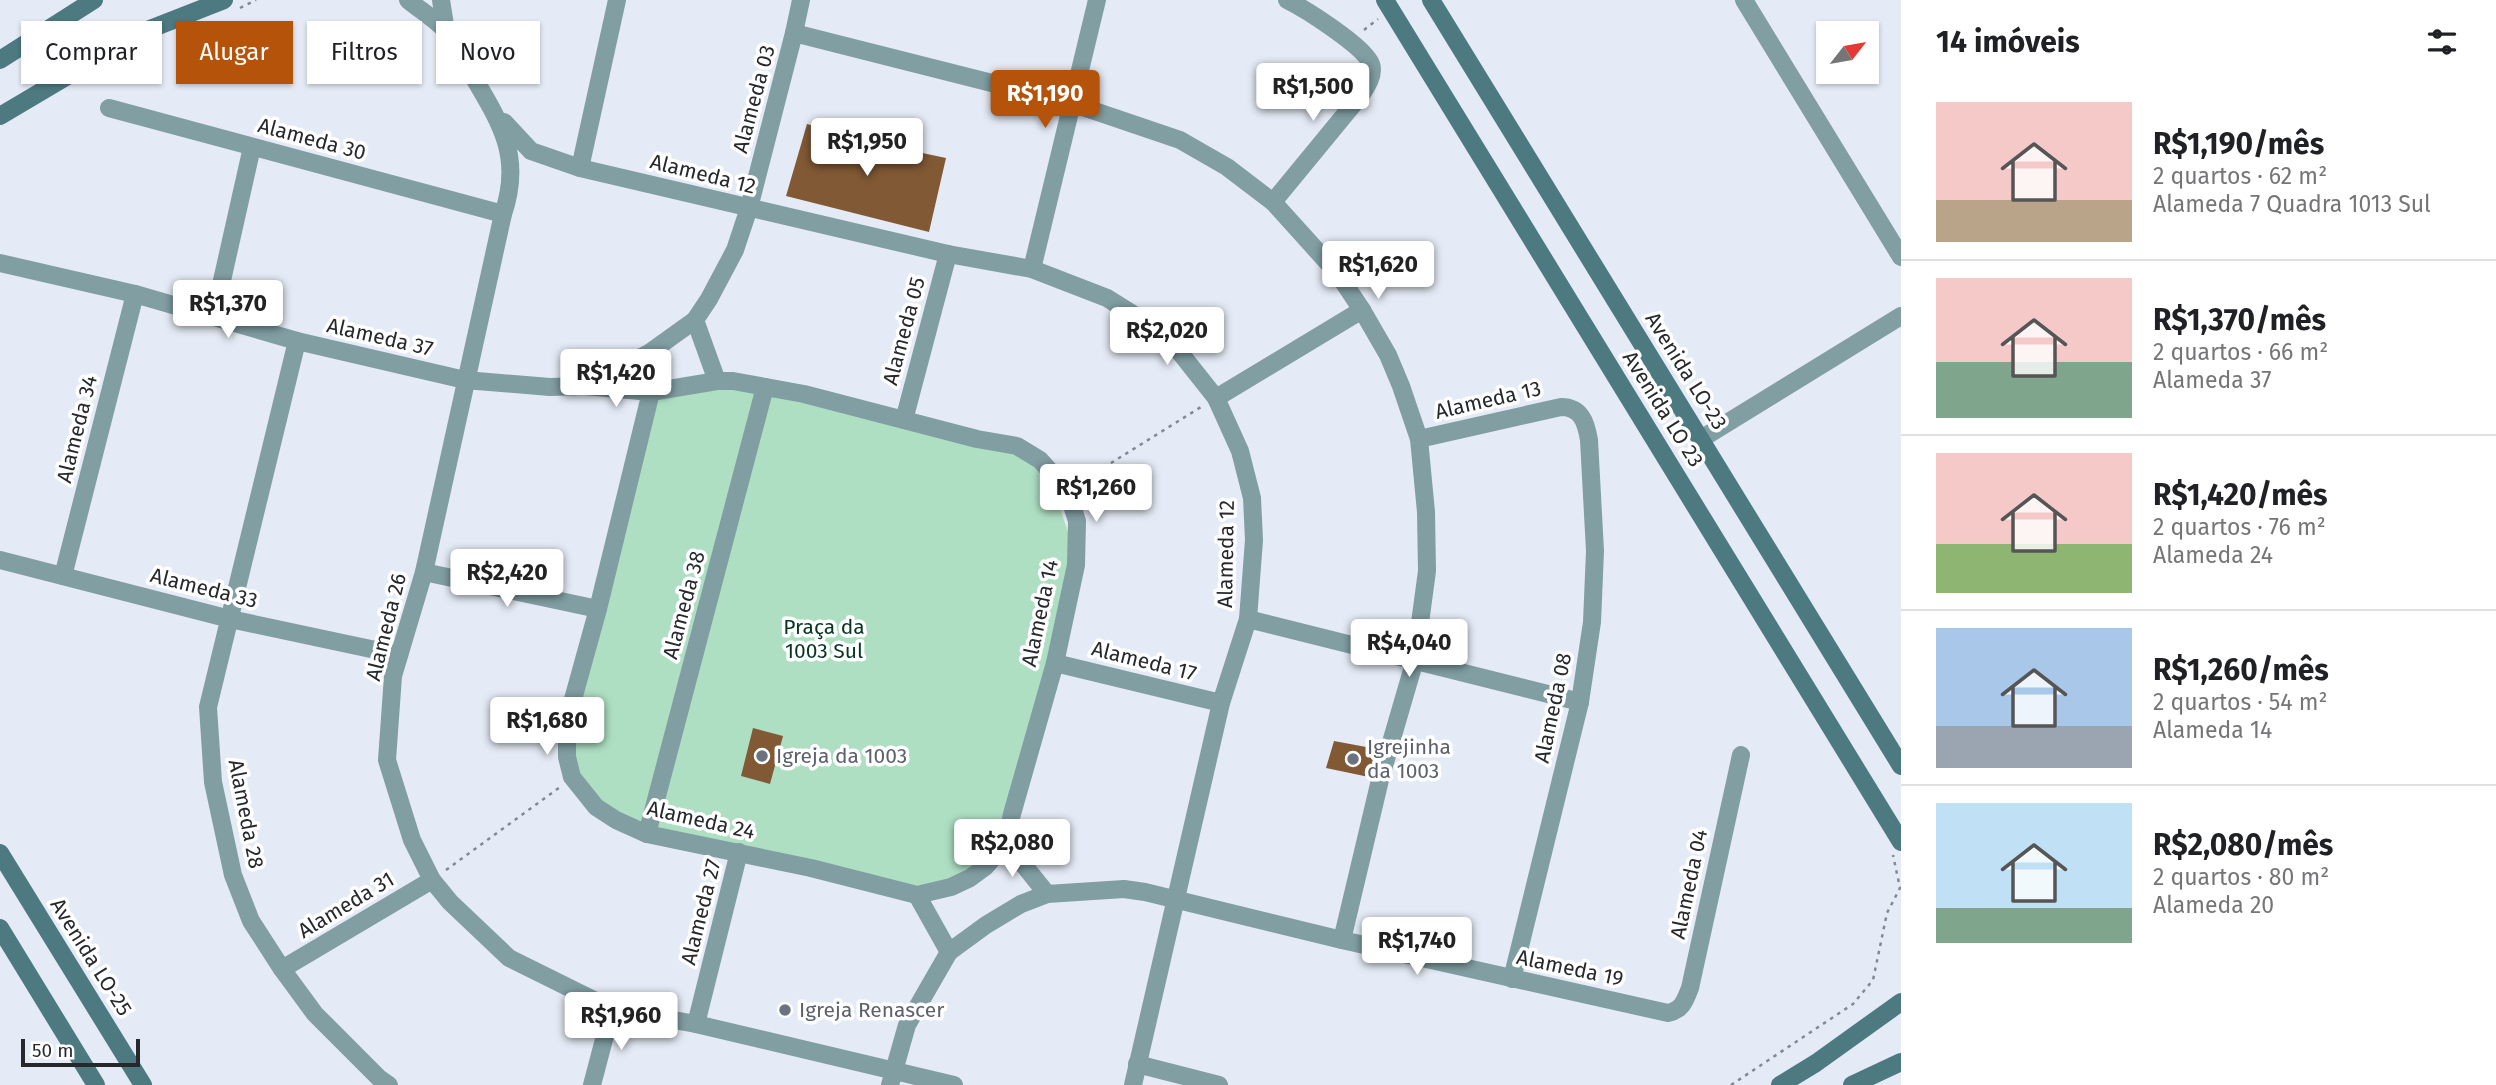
<!DOCTYPE html>
<html lang="pt">
<meta charset="utf-8">
<style>
:root{--surface:#fff;--page:#f6f6f6;--text:#202124;--muted:#757577;--line:#e0e0e0;--accent:#b45309}
body{margin:0;font-family:"Fira Sans",sans-serif;background:var(--page);color:var(--text);height:100vh;display:flex;flex-direction:column;font-size:26px;white-space:nowrap}
*{box-sizing:border-box;margin:0}
p{font-size:23px;color:var(--muted)}
.icon{flex:none;width:38px;height:38px;fill:none;stroke:currentColor;stroke-width:2;stroke-linecap:round;stroke-linejoin:round}
.map{position:relative;flex:1;overflow:hidden}
.sheet{display:flex;flex-direction:column;background:var(--surface);width:595px}
.sheet>*{flex:none}
.banner{position:absolute;left:21px;top:21px;width:665px;height:63px;display:flex;gap:14px}
.needle{width:46px;rotate:59deg}
.fabs{position:absolute;left:1816px;top:21px;display:grid;gap:14px}
.fabs a{display:grid;place-items:center;width:63px;height:63px;border-radius:0px;background:var(--surface);box-shadow:0 2px 5px #0004;font-size:35px}
.scale{position:absolute;left:21px;bottom:18px;width:119px;box-sizing:border-box;padding-left:7px;border:4px solid #26282c;border-top:0;font-size:19px;line-height:24px;white-space:nowrap;color:#26282c;-webkit-text-stroke:5px #fff;paint-order:stroke}
.price{position:absolute;translate:-50% -60px;padding:0 16px;border-radius:7px;background:#fff;color:#222;font-size:23px;line-height:46px;filter:drop-shadow(0 2px 4px #0008)}
.price::after{content:'';position:absolute;left:50%;top:42px;width:21px;height:16px;margin-left:-10px;background:inherit;clip-path:polygon(0 0,100% 0,50% 100%)}
.price.selected{background:var(--accent);color:#fff}
ul{padding:0;list-style:none}
li{display:flex;align-items:center;gap:21px;height:175px;padding:0 35px}
li+li{border-top:2px solid var(--line)}
li span{display:grid;place-items:center;flex:none;width:196px;height:140px;border-radius:0px;color:#555}
li>.icon{margin-inline-start:auto}
span .icon{width:84px;height:84px;fill:#fffc;stroke-width:1}
li b{font-size:30px}
h2{display:flex;justify-content:space-between;align-items:center;height:84px;padding:0 35px;font-size:30px}
.pill{padding:0 24px;border-radius:0px;background:var(--surface);box-shadow:0 2px 5px #0004;font-size:24px;line-height:63px}
.pill.selected{background:var(--accent);color:#fff}
main{display:flex;flex:1;min-height:0}
.map>svg:first-child{display:block}
</style>
<main>
<div class="map">
<svg width="1901" height="1085" viewBox="0 0 1901 1085">
<rect width="100%" height="100%" fill="#e5ebf6"/>
<!-- green -->
<polygon fill="#aedfc3" points="717,381 998,443 1047,468 1078,563 1005,844 970,878 917,895 635,828 572,777 572,697 651,392"/>
<!-- building -->
<g fill="#815935">
<polygon points="807,124 834,131 835,128 889,146 946,158 929,232 786,196"/>
<polygon points="753,728 783,736 770,784 741,776"/>
<polygon points="1334,741 1377,749 1369,777 1326,768"/>
</g>
<g fill="none" stroke-linecap="round" stroke-linejoin="round">
<!-- path -->
<g stroke="#848890" stroke-width="2.5" stroke-dasharray="3.5 5" stroke-linecap="butt">
<polyline points="240,8 256,0"/>
<polyline points="1364,30 1378,19"/>
<polyline points="1082,481 1201,407"/>
<polyline points="446,870 560,787"/>
<polyline points="1731,1085 1853,1004 1873,980 1887,913 1900,888 1893,855"/>
</g>
<!-- street -->
<g stroke="#819ea3" stroke-width="18">
<path d="M408 0C420 10 435 19 446 31 456 42 463 60 471 73 500 122 523 156 503 214L424 572 393 676 387 760 412 840 432 880 450 902 509 958 612 1009 696 1024 954 1085"/>
<polyline points="441,0 446,31"/>
<polyline points="1744,0 1901,257"/>
<polyline points="794,33 1071,103 1180,140 1227,167 1273,202 1338,274 1362,310 1388,355 1401,386 1419,439 1426,512 1427,571 1415,660 1380,780 1342,940"/>
<polyline points="109,108 503,214"/>
<polyline points="504,122 531,151 580,168 948,254 1032,269 1107,298 1147,323 1174,345 1216,398 1240,451 1252,498 1254,540 1248,619 1221,703 1133,1085"/>
<polyline points="580,168 617,0"/>
<path d="M1273 202 1361 95C1367 87 1375 75 1371 64 1364 46 1305 9 1287 0"/>
<polyline points="0,263 135,294 297,341 465,380 550,387 585,386 649,353 695,320 709,299 735,250 749,208 794,33 801,0"/>
<polyline points="1032,269 1097,0"/>
<polyline points="214,316 252,147"/>
<polyline points="695,320 717,381"/>
<polyline points="297,341 208,707 213,782 233,875 251,921 282,969 315,1014 379,1078 389,1085"/>
<polyline points="585,386 651,392 717,381 733,381 804,394 977,439 1017,446 1040,460 1067,490 1077,521 1076,565 1055,663 1012,814 1006,843 985,867 970,878 951,887 917,895 811,868 647,834 616,820 596,807 572,777 567,757 567,721 598,609 651,392"/>
<polyline points="1216,398 1362,310"/>
<polyline points="904,420 948,254"/>
<path d="M1419 439 1561 407C1581 407 1586 422 1589 440L1595 551 1592 622 1580 702 1512 979"/>
<polyline points="1701,439 1901,316"/>
<polyline points="0,560 230,619 399,655"/>
<polyline points="424,572 598,609"/>
<polyline points="63,576 135,294"/>
<polyline points="1248,619 1580,702"/>
<polyline points="1055,663 1221,703"/>
<polyline points="647,834 765,387"/>
<polyline points="1006,843 1047,894"/>
<polyline points="917,895 949,952"/>
<polyline points="282,969 432,880"/>
<polyline points="696,1024 739,852"/>
<polyline points="1137,1064 1219,1085"/>
<polyline points="592,1085 612,1009"/>
<path d="M890 1085 907 1025 949 952 986 925 1021 904 1047 894 1124 889 1145 892 1342 940 1668 1013C1682 1010 1685 1001 1690 988L1741 755"/>
</g>
<!-- secondary -->
<g stroke="#4d7981" stroke-width="18">
<polyline points="1385,0 1901,842"/>
<polyline points="1431,0 1901,766"/>
<polyline points="0,60 94,0"/>
<polyline points="0,116 140,33 224,0"/>
<polyline points="0,853 143,1085"/>
<polyline points="0,928 96,1085"/>
<polyline points="1780,1085 1816,1063 1901,1002"/>
<polyline points="1852,1085 1901,1062"/>
</g>
</g>
<!-- markers -->
<g fill="#6b7280" stroke="#fff" stroke-width="2.5">
<circle cx="762" cy="756" r="7"/>
<circle cx="1353" cy="759" r="7"/>
<circle cx="785" cy="1010" r="7"/>
</g>
<g text-anchor="middle" stroke-width="7" stroke-linejoin="round" paint-order="stroke">
<!-- street labels -->
<g font-size="21" fill="#26282c" stroke="#fff">
<text transform="translate(754 99) rotate(-75)" y="7">Alameda 03</text>
<text transform="translate(312 139) rotate(15)" y="7">Alameda 30</text>
<text transform="translate(703 174) rotate(14)" y="7">Alameda 12</text>
<text transform="translate(904 331) rotate(-75)" y="7">Alameda 05</text>
<text transform="translate(380 337) rotate(13)" y="7">Alameda 37</text>
<text transform="translate(1686 371) rotate(58)" y="7">Avenida LO-23</text>
<text transform="translate(1488 400) rotate(-13)" y="7">Alameda 13</text>
<text transform="translate(1663 409) rotate(58)" y="7">Avenida LO 23</text>
<text transform="translate(77 429) rotate(-76)" y="7">Alameda 34</text>
<text transform="translate(1226 554) rotate(-89)" y="7">Alameda 12</text>
<text transform="translate(204 588) rotate(14)" y="7">Alameda 33</text>
<text transform="translate(684 605) rotate(-75)" y="7">Alameda 38</text>
<text transform="translate(1040 613) rotate(-78)" y="7">Alameda 14</text>
<text transform="translate(386 627) rotate(-76)" y="7">Alameda 26</text>
<text transform="translate(1144 661) rotate(14)" y="7">Alameda 17</text>
<text transform="translate(1553 708) rotate(-78)" y="7">Alameda 08</text>
<text transform="translate(246 814) rotate(79)" y="7">Alameda 28</text>
<text transform="translate(701 820) rotate(13)" y="7">Alameda 24</text>
<text transform="translate(1689 884) rotate(-78)" y="7">Alameda 04</text>
<text transform="translate(346 905) rotate(-31)" y="7">Alameda 31</text>
<text transform="translate(701 912) rotate(-76)" y="7">Alameda 27</text>
<text transform="translate(91 957) rotate(58)" y="7">Avenida LO-25</text>
<text transform="translate(1570 968) rotate(12)" y="7">Alameda 19</text>
</g>
<!-- park labels -->
<g font-size="21" fill="#063622" stroke="#fff">
<text x="824" y="634">Praça da<tspan x="824" dy="24">1003 Sul</tspan></text>
</g>
<!-- worship labels -->
<g font-size="21" fill="#5b616d" stroke="#fff" text-anchor="start">
<text x="1367" y="754">Igrejinha<tspan x="1367" dy="24">da 1003</tspan></text>
<text x="776" y="763">Igreja da 1003</text>
<text x="799" y="1017">Igreja Renascer</text>
</g>
</g>
</svg>
<div class="fabs">
<a><svg class="needle" viewBox="-14 -14 28 28"><path d="M0-13l5 13h-10z" fill="#e53935"/><path d="M0 13l5-13h-10z" fill="#757577"/></svg></a>
</div>
<div class="scale">50 m</div>
<b class="price" style="left:1313px;top:123px">R$1,500</b>
<b class="price selected" style="left:1045px;top:130px">R$1,190</b>
<b class="price" style="left:867px;top:178px">R$1,950</b>
<b class="price" style="left:1378px;top:301px">R$1,620</b>
<b class="price" style="left:228px;top:340px">R$1,370</b>
<b class="price" style="left:1167px;top:367px">R$2,020</b>
<b class="price" style="left:616px;top:409px">R$1,420</b>
<b class="price" style="left:1096px;top:524px">R$1,260</b>
<b class="price" style="left:507px;top:609px">R$2,420</b>
<b class="price" style="left:1409px;top:679px">R$4,040</b>
<b class="price" style="left:547px;top:757px">R$1,680</b>
<b class="price" style="left:1012px;top:879px">R$2,080</b>
<b class="price" style="left:1417px;top:977px">R$1,740</b>
<b class="price" style="left:621px;top:1052px">R$1,960</b>
<div class="banner">
<a class="pill">Comprar</a>
<a class="pill selected">Alugar</a>
<a class="pill">Filtros</a>
<a class="pill">Novo</a>
</div>
</div>
<section class="sheet">
<h2>14 imóveis<svg class="icon" aria-label="filters" viewBox="0 0 24 24"><path d="M4 7h16M4 17h16"/><circle cx="9" cy="7" r="2"/><circle cx="15" cy="17" r="2"/></svg></h2>
<ul>
<li><span style="background:linear-gradient(#f6c9c9 70%,#b9a48a 0)"><svg class="icon" aria-label="home" viewBox="0 0 24 24"><path d="M3 11l9-7 9 7M6 9v11h12V9"/></svg></span><div><b>R$1,190/mês</b><p>2 quartos · 62 m²</p><p>Alameda 7 Quadra 1013 Sul</p></div></li>
<li><span style="background:linear-gradient(#f6c9c9 60%,#7fa58c 0)"><svg class="icon" aria-label="home" viewBox="0 0 24 24"><path d="M3 11l9-7 9 7M6 9v11h12V9"/></svg></span><div><b>R$1,370/mês</b><p>2 quartos · 66 m²</p><p>Alameda 37</p></div></li>
<li><span style="background:linear-gradient(#f6c9c9 65%,#8fb573 0)"><svg class="icon" aria-label="home" viewBox="0 0 24 24"><path d="M3 11l9-7 9 7M6 9v11h12V9"/></svg></span><div><b>R$1,420/mês</b><p>2 quartos · 76 m²</p><p>Alameda 24</p></div></li>
<li><span style="background:linear-gradient(#a9c7e8 70%,#9aa5b1 0)"><svg class="icon" aria-label="home" viewBox="0 0 24 24"><path d="M3 11l9-7 9 7M6 9v11h12V9"/></svg></span><div><b>R$1,260/mês</b><p>2 quartos · 54 m²</p><p>Alameda 14</p></div></li>
<li><span style="background:linear-gradient(#bfe0f5 75%,#7fa58c 0)"><svg class="icon" aria-label="home" viewBox="0 0 24 24"><path d="M3 11l9-7 9 7M6 9v11h12V9"/></svg></span><div><b>R$2,080/mês</b><p>2 quartos · 80 m²</p><p>Alameda 20</p></div></li>
</ul>
</section>
</main>
